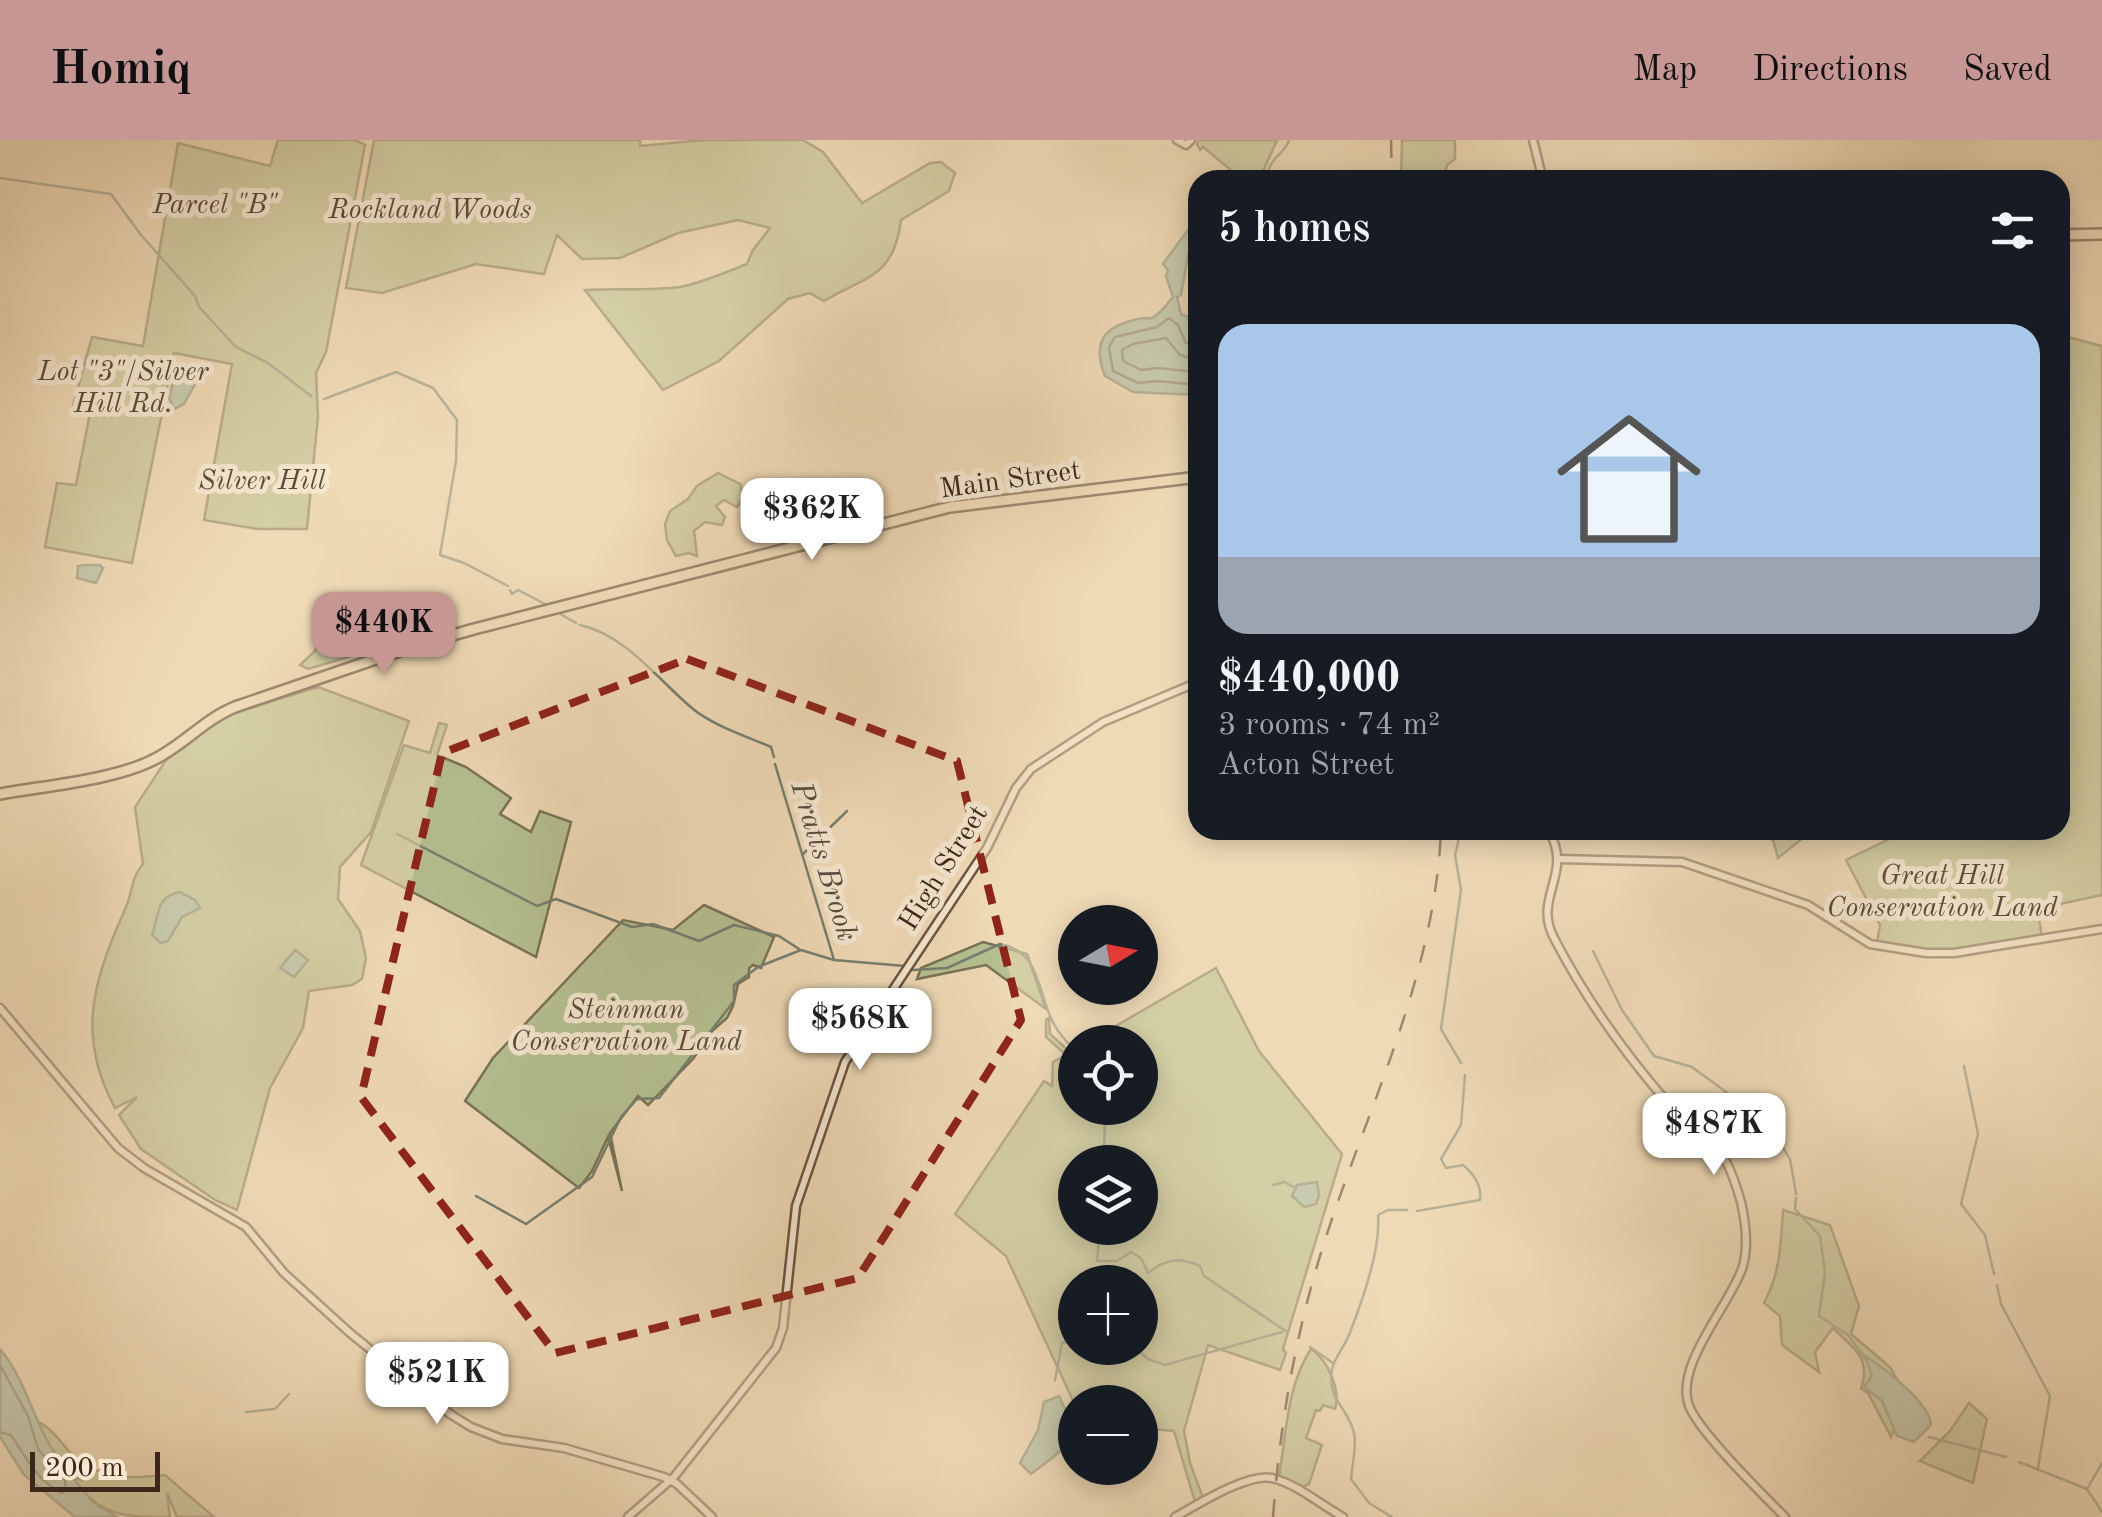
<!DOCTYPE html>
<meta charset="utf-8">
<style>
:root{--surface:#171b24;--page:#242831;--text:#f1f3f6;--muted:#9ea1a6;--accent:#c59692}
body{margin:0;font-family:"Old Standard TT",serif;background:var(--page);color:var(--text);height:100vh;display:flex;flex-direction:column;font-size:38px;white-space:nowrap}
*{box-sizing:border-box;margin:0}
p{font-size:32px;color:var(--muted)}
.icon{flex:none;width:55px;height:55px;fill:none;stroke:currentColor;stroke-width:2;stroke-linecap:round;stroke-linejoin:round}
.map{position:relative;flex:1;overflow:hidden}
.details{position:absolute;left:1188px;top:30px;width:882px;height:670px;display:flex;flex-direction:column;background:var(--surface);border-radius:30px;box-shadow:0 5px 25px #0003}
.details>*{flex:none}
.needle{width:65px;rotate:80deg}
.controls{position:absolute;left:1058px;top:765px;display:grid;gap:20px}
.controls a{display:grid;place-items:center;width:100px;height:100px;border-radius:50%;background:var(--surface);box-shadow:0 5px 25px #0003;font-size:50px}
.scale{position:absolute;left:30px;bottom:25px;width:130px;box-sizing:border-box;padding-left:10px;border:5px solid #3d261a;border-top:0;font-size:28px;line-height:35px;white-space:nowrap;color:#3d261a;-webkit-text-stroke:8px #f5e7d0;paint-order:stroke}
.price{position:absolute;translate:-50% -85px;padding:0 22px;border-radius:20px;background:#fff;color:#222;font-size:32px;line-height:65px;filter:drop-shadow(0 2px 5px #0008)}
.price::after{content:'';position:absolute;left:50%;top:60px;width:30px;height:22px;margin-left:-15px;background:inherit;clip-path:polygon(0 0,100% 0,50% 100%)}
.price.selected{background:var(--accent);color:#111}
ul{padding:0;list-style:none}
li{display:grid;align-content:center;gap:20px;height:530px;padding:0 30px}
li span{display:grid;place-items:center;height:310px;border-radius:30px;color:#555}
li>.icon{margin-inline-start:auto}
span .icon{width:180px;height:180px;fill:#fffc;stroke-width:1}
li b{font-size:42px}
h2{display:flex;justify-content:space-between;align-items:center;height:120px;padding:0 30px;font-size:42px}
header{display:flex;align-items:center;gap:60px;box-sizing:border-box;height:140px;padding:0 50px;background:var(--accent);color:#111}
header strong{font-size:48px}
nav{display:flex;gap:55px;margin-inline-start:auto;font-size:35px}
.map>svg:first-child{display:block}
</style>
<header>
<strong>Homiq</strong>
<nav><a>Map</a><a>Directions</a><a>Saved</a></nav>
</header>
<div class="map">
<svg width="2102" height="1377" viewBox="0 0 2102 1377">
<rect width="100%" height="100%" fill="#efdab6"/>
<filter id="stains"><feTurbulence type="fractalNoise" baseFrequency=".002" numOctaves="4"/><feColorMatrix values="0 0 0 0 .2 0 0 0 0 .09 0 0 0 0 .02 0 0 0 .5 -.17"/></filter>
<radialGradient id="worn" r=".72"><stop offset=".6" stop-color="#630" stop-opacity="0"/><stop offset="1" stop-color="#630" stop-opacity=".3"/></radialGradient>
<!-- green -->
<g fill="#b5c091" stroke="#797356" stroke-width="2.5" fill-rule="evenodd">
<polygon points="278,0 355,0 365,5 326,212 316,233 318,276 307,389 257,389 204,380 232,224 174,213 132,423 45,407 57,343 76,345 90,273 72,269 92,197 143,206 178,3 270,26"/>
<path d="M374 0H640V6L704 0H803L823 12 862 63 930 23 941 22 955 33 949 51 901 80C894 136 869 135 824 161L810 153 788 159 719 221 663 250 585 150C617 148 648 151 680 147 702 143 726 132 747 124L753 110 770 88 738 80 678 93 620 118 582 119 557 95 544 134 476 124 382 153 346 148Z"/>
<polygon points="1199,0 1277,0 1264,29 1253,40 1243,40 1203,7 1200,10 1197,4"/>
<polygon points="1402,0 1455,0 1455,19 1447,25 1445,32 1457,40 1401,40"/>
<polygon points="2060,195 2102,206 2102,755 2037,769 2042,796 1948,811 1929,812 1877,803 1880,785 1846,720 1887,700 1884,690 2060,690"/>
<polygon points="718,333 740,344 744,357 737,367 724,360 716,366 725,377 722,385 705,382 694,391 697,416 689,413 676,416 667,400 665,384 670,371 688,359 697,346"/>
<polygon points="343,496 349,517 308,529 300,525 315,511 321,499"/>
<path d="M318 547 409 581 371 692 340 727 338 759 360 791 366 818 362 839 352 845 309 851 303 888 270 948 237 1070 215 1060 141 1009 119 975 137 957 115 968C75 894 94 839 126 767 133 751 131 737 143 724L135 667 170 614 227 575Z"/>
<polygon points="439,583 447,585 437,615 466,627 511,658 500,674 531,692 540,671 571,682 536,817 361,725 404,605 430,613"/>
<polygon points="1750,690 1813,690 1778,718 1773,700"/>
<polygon points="704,765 774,797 761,828 753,825 749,828 749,837 738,844 733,866 727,878 712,891 693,919 648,965 638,956 610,993 622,1051 608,997 592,1031 579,1048 465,961 493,918 623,780 673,790"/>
<polygon points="983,802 1027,814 1046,869 986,825 917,839 921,828"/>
<path d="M1216 828 1259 911 1342 1014 1283 1209 1286 1213 1280 1230 1208 1205 1184 1291 1190 1323 1203 1358 1195 1362 1174 1291 1140 1288V1262H1075V1265L1006 1116 955 1074 1044 941 1052 946 1053 922 1066 915 1046 897V880L1049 878 1050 894 1070 912 1075 910V968H1140V902H1088ZM1075 1022H1140V1088H1075ZM1075 1142H1140V1208H1075Z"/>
<path d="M1783 1070 1830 1085 1859 1166 1851 1194 1890 1227 1917 1276 1894 1289 1891 1297 1868 1253 1861 1249C1871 1217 1855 1210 1833 1188L1815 1212 1819 1232 1782 1205 1780 1176 1764 1163C1780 1134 1781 1103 1783 1070Z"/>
<path d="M1311 1209C1328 1220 1341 1250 1335 1269L1323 1265 1320 1271 1316 1270 1306 1298 1322 1305 1309 1344 1302 1347 1279 1336C1286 1296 1287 1244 1311 1209Z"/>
<polygon points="1969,1263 1987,1279 1973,1343 1920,1321 1950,1291"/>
<path d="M39 1282C51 1288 59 1300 68 1310 97 1341 128 1339 165 1335L214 1377H177L167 1353 170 1377C124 1377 99 1377 73 1338L76 1337C58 1319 47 1306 39 1282Z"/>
</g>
<!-- water -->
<g fill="#9bbba8" stroke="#757f6f" stroke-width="2.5">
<path d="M1197 82V100L1188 115 1181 155 1177 157 1181 174 1188 177 1197 210V255L1133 252 1105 236C1090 198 1108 184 1144 178 1147 178 1149 179 1152 178 1159 175 1168 163 1173 157L1166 136 1168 130 1163 124 1191 86Z"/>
<polygon points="189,232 196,232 199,237 184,264 174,269 169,258 175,235"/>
<polygon points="85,425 100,425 103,428 96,443 77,438 78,426"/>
<path d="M180 752 195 760 200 768 182 777 168 801 161 803 152 795C159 775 156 756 180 752Z"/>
<polygon points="295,810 308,820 294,837 280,828"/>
<polygon points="1317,1042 1319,1056 1316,1064 1304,1067 1292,1056 1297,1045"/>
<path d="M0 1209C35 1250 36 1312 83 1340L73 1338 93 1362 117 1377H75L24 1335 0 1297Z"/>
<path d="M1865 1216C1884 1228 1930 1263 1931 1285L1914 1302 1897 1296 1882 1261 1864 1247 1872 1236Z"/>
<path d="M1059 1256C1082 1302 1066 1307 1031 1334L1020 1323 1038 1290 1044 1262Z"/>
</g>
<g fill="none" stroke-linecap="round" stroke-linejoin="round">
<!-- shore -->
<g stroke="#6c7061" stroke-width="2.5">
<polyline points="1198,207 1186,203 1178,185 1169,178 1157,187 1115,197 1109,207 1113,231 1138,243 1157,241 1198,245"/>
<polyline points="1198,220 1180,215 1166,198 1133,204 1122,210 1123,221 1141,230 1157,228 1198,232"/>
<path d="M0 1225 28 1276 38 1309 65 1340 66 1351 61 1353C36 1339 26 1317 11 1295L0 1292"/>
</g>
<!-- stream -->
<g stroke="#757f6f" stroke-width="2.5">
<polyline points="0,38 111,54 141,95 195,156 199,167 236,207 268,223 311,256"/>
<path d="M1266 40C1269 16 1285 15 1289 0"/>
<polyline points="324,259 396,232 433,248 457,280 456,321 440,415 464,423 508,446"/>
<polyline points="510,450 512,454 518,450 547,465"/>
<polyline points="557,472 576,483"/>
<path d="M580 485C626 495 658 540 693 569 714 586 746 596 771 607L774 617"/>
<polyline points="775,624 834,820 905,826"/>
<polyline points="397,694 537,766 556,759 632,787 653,784 699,801 734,785 779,796 799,809"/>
<polyline points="803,714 847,671"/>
<polyline points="1593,811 1622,870 1654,916 1692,927 1767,982 1790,1019 1796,1054"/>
<path d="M913 830 947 828 1000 804C1043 812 1037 856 1055 886 1060 895 1068 903 1075 911"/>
<polyline points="1461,923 1441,889 1461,750 1455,715 1461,690"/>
<polyline points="1964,926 1978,994 1961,1064 1985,1095 1994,1134"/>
<polyline points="1104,1022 1105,968"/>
<polyline points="1273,1045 1284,1042 1296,1048"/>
<polyline points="476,1056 526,1084 592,1037 621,977 637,959 659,958 734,861 734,845 758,827 801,810 834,820"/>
<polyline points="1796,1058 1795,1069 1820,1096 1825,1133 1819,1176 1848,1195 1866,1220"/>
<path d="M1417 1071 1480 1060C1482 1045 1474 1034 1463 1025L1446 1028 1441 1019 1461 985 1465 935"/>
<path d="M1100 1088 1097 1121H1117L1131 1112 1141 1118 1148 1133C1165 1119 1180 1117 1200 1126L1204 1136 1287 1192"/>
<polyline points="1997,1145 2001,1164 2050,1256 2038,1328"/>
<polyline points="1310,1207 1333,1223"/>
<polyline points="1135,1208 1148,1219 1165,1225 1282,1192"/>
<polyline points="1055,1240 1062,1203 1075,1200"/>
<polyline points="246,1272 275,1269 289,1254"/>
<polyline points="1929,1297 2006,1317"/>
<polyline points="2019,1322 2087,1349"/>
<polyline points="2102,1323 2087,1349 2102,1372"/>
<path d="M1392 1377 1369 1363 1351 1339C1352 1325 1357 1307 1354 1293 1348 1267 1327 1261 1332 1229 1335 1217 1344 1207 1349 1195 1362 1162 1381 1109 1378 1075L1388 1070H1407"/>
</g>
<!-- minor casing -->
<g stroke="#6a5341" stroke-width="11">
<g id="minor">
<polyline points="1177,0 1186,5 1191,0"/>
<polyline points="1533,0 1543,40"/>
<path d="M1548 690C1575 733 1532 757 1554 798 1584 856 1623 911 1666 961 1676 973 1689 980 1701 990 1724 1009 1733 1034 1741 1062 1746 1084 1749 1108 1742 1129 1728 1168 1672 1228 1690 1268 1702 1295 1762 1354 1785 1377"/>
<polyline points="1559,719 1682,722 1808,765 1870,804 1926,813 1954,813 2102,789"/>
<polyline points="0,868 118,1008 144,1028 246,1087 284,1133 350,1193 450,1274 471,1287 502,1299 564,1308 664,1337 677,1344 712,1377"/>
<polyline points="628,1377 674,1337 776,1208 783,1188 796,1066 845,922 987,708 1016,648 1031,629 1103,582 1198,542"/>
<path d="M1175 1377C1197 1365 1247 1333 1272 1338 1297 1344 1321 1365 1343 1377"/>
</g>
</g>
<!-- major casing -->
<g stroke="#3d261a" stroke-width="14">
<g id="major">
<polyline points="2060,95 2102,94"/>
<path d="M0 654C44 646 112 640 151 621 182 607 203 580 235 567L408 508 474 489 950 367 1198 337"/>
</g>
</g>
<!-- minor -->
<use href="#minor" stroke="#f5e7d0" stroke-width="6"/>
<!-- major -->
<use href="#major" stroke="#efdab6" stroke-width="9"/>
<!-- rail -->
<g stroke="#3d261a" stroke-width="2.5" stroke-dasharray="18 18" stroke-linecap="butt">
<polyline points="1391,0 1392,40"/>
<path d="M1273 1377C1280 1283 1296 1190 1325 1100 1369 964 1435 835 1441 690"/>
</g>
</g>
<!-- marked area -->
<path d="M0 0H2102V1377H0ZM687 519 957 621 1021 880 858 1138 555 1213 361 957 442 613Z" fill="#efdab6" fill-opacity=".55" fill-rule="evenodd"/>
<path fill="none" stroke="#8f2418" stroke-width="8" stroke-dasharray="20 12" stroke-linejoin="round" d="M687 519 957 621 1021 880 858 1138 555 1213 361 957 442 613Z"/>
<g text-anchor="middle" stroke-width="10" stroke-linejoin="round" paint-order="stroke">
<!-- park labels -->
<g font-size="28" font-style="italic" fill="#5b4c38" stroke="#f5e7d0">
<text x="215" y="73">Parcel "B"</text>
<text x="430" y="78">Rockland Woods</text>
<text x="123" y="240">Lot "3"/Silver<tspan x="123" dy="32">Hill Rd.</tspan></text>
<text x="262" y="349">Silver Hill</text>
<text x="1942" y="744">Great Hill<tspan x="1942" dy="32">Conservation Land</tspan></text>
<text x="626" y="878">Steinman<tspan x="626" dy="32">Conservation Land</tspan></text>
</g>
<!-- street labels -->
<g font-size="28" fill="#3d261a" stroke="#f5e7d0">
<text transform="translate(1010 338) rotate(-8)" y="10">Main Street</text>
<text transform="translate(942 727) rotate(-58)" y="10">High Street</text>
</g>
<!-- water labels -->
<g font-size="30" font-style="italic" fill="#544b3e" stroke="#f5e7d0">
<text transform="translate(825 721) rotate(73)" y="10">Pratts Brook</text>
</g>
</g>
<rect width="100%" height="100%" filter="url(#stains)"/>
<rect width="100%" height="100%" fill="url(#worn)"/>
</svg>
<div class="controls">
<a><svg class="needle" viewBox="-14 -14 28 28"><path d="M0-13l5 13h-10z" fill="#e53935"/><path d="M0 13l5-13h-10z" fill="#9ea1a6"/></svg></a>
<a><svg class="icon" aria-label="locate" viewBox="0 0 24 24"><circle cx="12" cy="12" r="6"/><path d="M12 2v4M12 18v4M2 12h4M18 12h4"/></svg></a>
<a><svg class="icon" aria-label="layers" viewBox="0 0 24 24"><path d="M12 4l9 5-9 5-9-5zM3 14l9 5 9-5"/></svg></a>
<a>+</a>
<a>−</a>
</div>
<div class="scale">200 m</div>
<b class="price" style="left:812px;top:423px">$362K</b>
<b class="price selected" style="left:384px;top:537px">$440K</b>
<b class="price" style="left:860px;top:933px">$568K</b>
<b class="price" style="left:1714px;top:1038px">$487K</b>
<b class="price" style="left:437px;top:1287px">$521K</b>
<section class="details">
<h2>5 homes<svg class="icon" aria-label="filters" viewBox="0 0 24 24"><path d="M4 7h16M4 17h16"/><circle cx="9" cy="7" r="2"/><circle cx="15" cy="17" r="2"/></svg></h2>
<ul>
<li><span style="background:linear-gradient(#a9c7e8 75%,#9aa5b1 0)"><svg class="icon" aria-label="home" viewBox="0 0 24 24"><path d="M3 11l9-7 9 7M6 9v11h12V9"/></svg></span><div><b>$440,000</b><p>3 rooms · 74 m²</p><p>Acton Street</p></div></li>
</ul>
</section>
</div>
